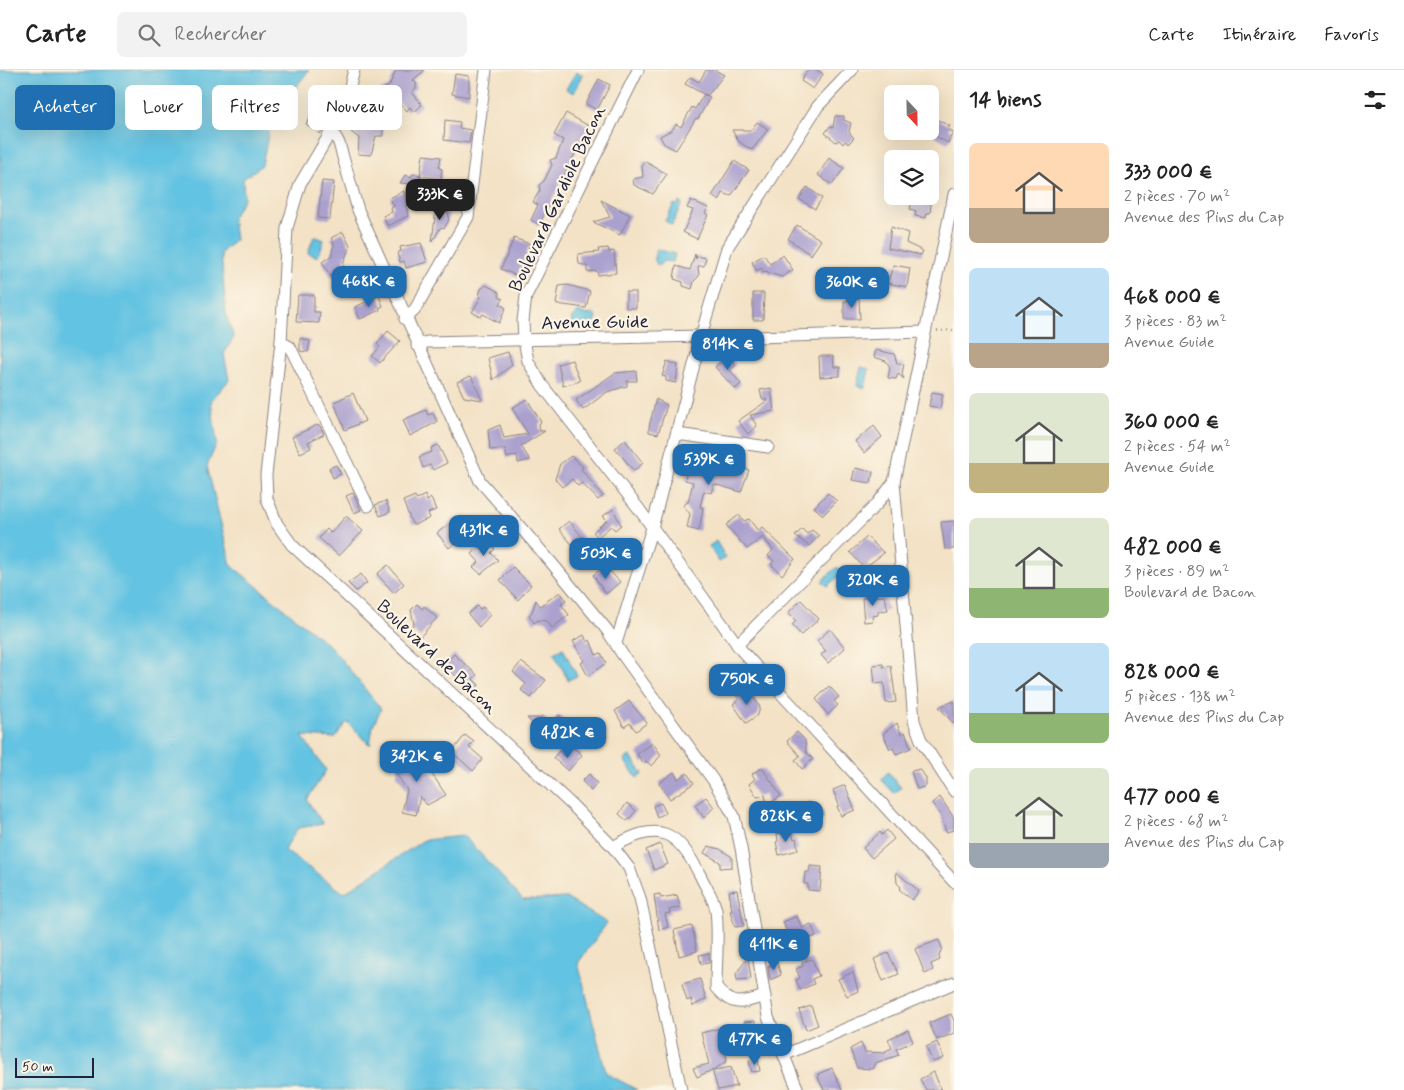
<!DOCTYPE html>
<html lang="fr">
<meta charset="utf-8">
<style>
:root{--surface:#fff;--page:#f2f2f2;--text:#222;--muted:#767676;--line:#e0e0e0;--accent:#1f6fb2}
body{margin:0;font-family:Mynerve,sans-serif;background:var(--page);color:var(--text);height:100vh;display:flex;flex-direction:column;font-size:19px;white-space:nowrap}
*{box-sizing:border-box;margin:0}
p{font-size:16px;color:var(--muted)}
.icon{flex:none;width:28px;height:28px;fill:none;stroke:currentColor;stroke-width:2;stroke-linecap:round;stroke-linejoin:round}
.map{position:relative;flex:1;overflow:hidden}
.details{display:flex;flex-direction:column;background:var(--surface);width:450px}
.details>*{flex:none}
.hud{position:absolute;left:15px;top:15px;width:475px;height:45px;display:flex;gap:10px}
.needle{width:32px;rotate:158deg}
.tools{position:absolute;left:884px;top:15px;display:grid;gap:10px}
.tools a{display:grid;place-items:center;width:55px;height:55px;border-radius:8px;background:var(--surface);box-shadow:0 5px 20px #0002;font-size:25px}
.scale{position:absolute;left:15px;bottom:12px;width:79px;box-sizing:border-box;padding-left:5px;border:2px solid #22223b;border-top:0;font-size:14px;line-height:18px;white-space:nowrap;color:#22223b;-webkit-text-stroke:4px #fcf5e5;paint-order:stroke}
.price{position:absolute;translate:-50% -42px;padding:0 11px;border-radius:10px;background:var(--accent);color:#fff;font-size:16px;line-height:32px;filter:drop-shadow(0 1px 2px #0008)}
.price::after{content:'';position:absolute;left:50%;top:30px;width:15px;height:11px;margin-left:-8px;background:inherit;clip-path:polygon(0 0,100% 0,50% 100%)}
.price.selected{background:#222;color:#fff}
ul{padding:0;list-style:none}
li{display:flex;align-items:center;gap:15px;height:125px;padding:0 15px}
li span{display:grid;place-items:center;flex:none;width:140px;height:100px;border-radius:8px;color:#555}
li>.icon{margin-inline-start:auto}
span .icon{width:60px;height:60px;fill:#fffc;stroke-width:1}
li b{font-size:21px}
h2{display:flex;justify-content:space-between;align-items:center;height:60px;padding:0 15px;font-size:21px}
.tag{padding:0 18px;border-radius:8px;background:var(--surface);box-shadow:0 5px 20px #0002;font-size:18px;line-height:45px}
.tag.selected{background:var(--accent);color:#fff}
header{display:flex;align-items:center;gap:30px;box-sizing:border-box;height:70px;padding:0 25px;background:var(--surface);border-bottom:1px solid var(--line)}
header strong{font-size:24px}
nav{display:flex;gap:28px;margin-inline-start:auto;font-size:18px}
.search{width:350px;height:45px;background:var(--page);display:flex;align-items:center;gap:12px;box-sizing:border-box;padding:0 18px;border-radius:8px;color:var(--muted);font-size:19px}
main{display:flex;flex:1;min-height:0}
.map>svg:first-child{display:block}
</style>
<header>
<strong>Carte</strong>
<div class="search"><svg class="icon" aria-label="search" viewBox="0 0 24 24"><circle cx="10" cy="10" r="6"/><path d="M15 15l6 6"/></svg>Rechercher</div>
<nav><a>Carte</a><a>Itinéraire</a><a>Favoris</a></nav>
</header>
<main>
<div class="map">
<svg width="954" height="1020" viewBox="0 0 954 1020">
<rect width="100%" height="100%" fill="#fcf5e5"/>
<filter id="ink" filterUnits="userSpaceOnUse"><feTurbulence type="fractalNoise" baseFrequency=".02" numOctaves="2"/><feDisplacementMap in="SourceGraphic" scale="10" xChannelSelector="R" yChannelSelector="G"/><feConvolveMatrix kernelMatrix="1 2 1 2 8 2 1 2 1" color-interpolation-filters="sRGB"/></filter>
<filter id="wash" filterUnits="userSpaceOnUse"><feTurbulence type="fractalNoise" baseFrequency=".0096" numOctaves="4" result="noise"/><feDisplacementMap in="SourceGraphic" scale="20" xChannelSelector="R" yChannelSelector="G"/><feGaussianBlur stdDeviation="1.12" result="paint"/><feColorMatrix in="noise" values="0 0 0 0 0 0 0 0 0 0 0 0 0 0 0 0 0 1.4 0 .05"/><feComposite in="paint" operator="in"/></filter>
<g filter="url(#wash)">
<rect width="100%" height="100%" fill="#f3e2c6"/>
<!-- water -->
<g fill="#63c3e2" stroke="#42728e">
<polygon points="0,0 309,0 271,50 262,95 243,109 244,128 232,148 235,170 221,183 226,245 234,267 224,284 229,310 211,331 217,373 207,396 231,495 332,578 381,639 373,656 370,675 347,652 335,668 302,666 326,700 307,730 323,754 298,758 284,780 344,823 424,770 464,766 523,830 566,828 607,853 578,893 606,1003 637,1020 0,1020"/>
<polygon points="576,2 583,5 574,23 566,19"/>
<polygon points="679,132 682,133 672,155 665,151 674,134 678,135"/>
<polygon points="314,166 324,170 318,187 308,183"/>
<polygon points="656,179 675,184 673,192 663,191 660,195 657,195 654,188"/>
<polygon points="579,242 587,245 593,244 597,247 595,252 571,256 572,247"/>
<polygon points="861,297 869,299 865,318 857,316"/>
<polygon points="716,471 726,488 719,492 709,476"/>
<polygon points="837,497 843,503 827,516 822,511"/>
<polygon points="563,578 577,606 568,610 554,583"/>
<polygon points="630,686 643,704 637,708 624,690"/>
<polygon points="888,702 901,718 894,723 881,709"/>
<polygon points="810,732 822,742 823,749 817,754 804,736"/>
</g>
<g id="blocks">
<!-- building -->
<g fill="#aba1cf">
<polygon points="396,0 425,0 413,10 416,13 416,18 412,22 422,35 414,42 410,37 407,41 391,24 370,34 367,27 389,16"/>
<polygon points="706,0 715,0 724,5 707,26 685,14 690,7 699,12"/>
<polygon points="808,0 817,0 823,4 813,19 801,11"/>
<polygon points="455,4 469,6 469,27 452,24"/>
<polygon points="599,9 610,15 597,40 586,34"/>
<polygon points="325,20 339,26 320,64 306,54 312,43 316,47 327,30"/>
<polygon points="704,24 710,27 698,49 696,48 676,80 664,74 660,66 672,60 676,54 681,57 692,37 695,39"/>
<polygon points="566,43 589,56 539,155 531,150 538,135 533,132 540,120 539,115 544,111 552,95 550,90 556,88 563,70 554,65"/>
<polygon points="835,46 844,46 844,50 851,53 849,62 854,68 848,74 846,71 843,74 839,70 836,72 825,63 830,56 833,58"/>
<polygon points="930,46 950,56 948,59 953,62 948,73 928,62"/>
<polygon points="445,50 460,52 459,58 471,60 469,73 444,70"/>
<polygon points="757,52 768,59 752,80 738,71 732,60 751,60"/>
<polygon points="356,53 383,55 383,66 376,66 371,85 358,84 359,68 351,62"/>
<polygon points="423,85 441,87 439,98 442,99 441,109 420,106"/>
<polygon points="829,88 844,98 832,115 818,105"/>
<polygon points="644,91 667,104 653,124 634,115 633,109 643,107 642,96"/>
<polygon points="734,91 749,100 731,126 723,123 719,131 712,126"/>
<polygon points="412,104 420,105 420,109 428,112 427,115 400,113 405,105 412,107"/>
<polygon points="322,111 334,112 330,149 318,148"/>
<polygon points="807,117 822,128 815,139 799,129"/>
<polygon points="404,121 408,146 388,156 383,146 392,142 391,138 394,136 390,128"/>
<polygon points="913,126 932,127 930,143 927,143 926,148 915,146 916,141 910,139"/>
<polygon points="601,130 630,145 620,165 593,152 610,147"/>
<polygon points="691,130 708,138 705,143 708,145 697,169 683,162 693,140 687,138"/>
<polygon points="436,138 445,139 445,142 449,143 448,152 444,158 441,157 432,172"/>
<polygon points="797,155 821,170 811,185 788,169"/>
<polygon points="891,157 908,163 906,173 923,181 921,185 888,178"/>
<polygon points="343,162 350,176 343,194 347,202 332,208 322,192 331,186 334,174 331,168"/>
<polygon points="514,168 530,174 517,206 501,199"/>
<polygon points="421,173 427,192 406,198 404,191 400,192 397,183 401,181 400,177"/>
<polygon points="608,178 609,182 614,181 616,203 598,205 597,201 587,202 587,196 579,194 578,184 599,182 598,179"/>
<polygon points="695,184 696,189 697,186 706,188 704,196 698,196 699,206 694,211 692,219 683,216 683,212 674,209 676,196 690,200"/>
<polygon points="764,185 770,194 783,185 793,200 782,207 769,203 767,201 764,202 761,198 757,201 752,192"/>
<polygon points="894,195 910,198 907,217 887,213"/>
<polygon points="486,215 499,222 499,227 503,229 500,234 506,238 499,253 483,244 481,247 472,242 481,227 479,225 481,219"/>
<polygon points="567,215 590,221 586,238 556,234 559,216"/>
<rect x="626" y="222" width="10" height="16"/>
<polygon points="753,223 764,223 763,250 753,250"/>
<polygon points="298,225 314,225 314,242 320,242 319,253 296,252"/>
<polygon points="379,226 383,236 379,238 380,240 360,249 355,237"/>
<polygon points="848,228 859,228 860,249 844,249 844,231 848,231"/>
<polygon points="388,261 400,271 380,293 372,286 380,277 377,274"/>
<polygon points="300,268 310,271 308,282 300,281"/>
<polygon points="876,280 894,284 897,293 904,294 902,304 904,309 898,304 896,309 888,308 890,297 886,291 874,287"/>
<polygon points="508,282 512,295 493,310 488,288"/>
<polygon points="728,285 736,295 730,300 741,314 735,319 715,297"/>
<polygon points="819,286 833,286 834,297 840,297 840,306 820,307"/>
<polygon points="572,290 580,311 563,316 558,294"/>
<polygon points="667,291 678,295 676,313 666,311 666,307 662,306"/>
<polygon points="636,301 637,311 627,311 627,316 607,322 583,340 576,330 615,303"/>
<polygon points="471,306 482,330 464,327 457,312"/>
<polygon points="771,318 774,341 750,345 757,356 748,364 738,351 768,330 762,329 760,320"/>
<polygon points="932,322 943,324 940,338 929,336"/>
<polygon points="353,323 365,351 345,360 334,332"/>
<polygon points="527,329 541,352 539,354 540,361 545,361 521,376 530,390 518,393 517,385 507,388 505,379 490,380 488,360 500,355 504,368 528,364 512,338"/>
<polygon points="656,329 667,335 658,364 649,362 649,357"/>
<polygon points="426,340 428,345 433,343 437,352 410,366 403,350"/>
<polygon points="317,355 320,356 324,364 308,372 311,378 300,383 292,367"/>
<polygon points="874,356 882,367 864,383 855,371"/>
<polygon points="625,370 643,393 634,401 615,378"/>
<polygon points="438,375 447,393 433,400 430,395 423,398 419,387 432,382 431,378"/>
<polygon points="571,386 583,397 581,399 603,426 598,430 582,413 578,416 572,409 562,417 555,409 560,394"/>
<polygon points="694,391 703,394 704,391 739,403 741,397 749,400 741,422 714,414 711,423 704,421 700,437 703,438 699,461 687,458 690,444 683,435 688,432 693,412 685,410 687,401 689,396 692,397"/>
<polygon points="336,395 341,404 333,408 329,398"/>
<polygon points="855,398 873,402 871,413 852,410"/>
<polygon points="353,423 361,440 354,443 346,426"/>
<polygon points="828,423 837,431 823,445 814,437"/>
<polygon points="425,425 427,431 431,428 436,440 428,443 430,448 416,454 412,454 403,431 415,426 417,429"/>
<polygon points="386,431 390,442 380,446 375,435"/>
<polygon points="613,439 621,455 615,460 611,456 598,467 593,462 607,450 603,446"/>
<polygon points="739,445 744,451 749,449 758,461 762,457 795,489 782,505 771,494 774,491 768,486 773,480 763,467 747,479 726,455"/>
<polygon points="346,446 363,461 339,486 319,468 327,459 331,463"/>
<polygon points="456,449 467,463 449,478 437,463"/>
<polygon points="569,451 585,470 575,478 559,459"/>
<polygon points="954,451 954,479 945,479 941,452"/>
<polygon points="802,459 807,464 812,460 819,466 809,476 795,466"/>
<polygon points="867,467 884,483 864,498 850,482"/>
<polygon points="486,470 495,479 491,483 498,490 481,504 473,497 479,492 472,484"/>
<polygon points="388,495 404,514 394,523 377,504"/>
<polygon points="605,496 620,512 606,524 593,505"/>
<polygon points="513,497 531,515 518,530 500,510"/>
<polygon points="361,504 367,513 356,521 348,513"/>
<polygon points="560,522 566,530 561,534 569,545 552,558 547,551 538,550 534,553 529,545 532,542 536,530 540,536"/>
<polygon points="884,526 888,540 878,541 878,545 872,546 873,551 864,552 862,528"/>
<polygon points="801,530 819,549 801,565 792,555 796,551 788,543"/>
<polygon points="417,534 422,539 424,536 437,548 420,567 411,558 414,554 411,540"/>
<polygon points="477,536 480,539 483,537 490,545 479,557 468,544"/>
<polygon points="830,559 845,578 828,593 821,585 826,581 817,571"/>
<polygon points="584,565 587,572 590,570 596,585 601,583 606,593 588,606 581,593 584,591 573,571"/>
<polygon points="454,584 477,605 473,609 479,615 473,622 444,595"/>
<polygon points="521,592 546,610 531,628 521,620 526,614 513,602"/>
<polygon points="883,594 883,597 891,596 896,632 886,633 884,613 875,614 873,595"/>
<polygon points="829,616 839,627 834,631 838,635 828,645 816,629"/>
<polygon points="743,620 747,626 751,623 760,637 758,645 746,653 733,634 739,629 736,625"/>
<polygon points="629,631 647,653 636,661 630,653 624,657 615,641"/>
<polygon points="954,631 954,654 939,637"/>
<polygon points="559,645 565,651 546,673 535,663 538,660 527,648 540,648 542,646 551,654"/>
<polygon points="897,653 901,664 905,662 911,678 896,684 893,678 890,679 883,664"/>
<polygon points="797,662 805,670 806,682 813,689 802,699 795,690 800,686 787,671"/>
<polygon points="465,665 474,672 469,677 483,689 473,701 452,682"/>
<polygon points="653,673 661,685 652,696 646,691 643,693 637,684"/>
<polygon points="400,677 412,680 408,698 422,689 446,725 427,735 420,726 416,745 402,742 407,720 397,705"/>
<polygon points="573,677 582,685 568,701 553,688 559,681 564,686"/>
<polygon points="759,699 763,699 781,726 767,735 765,725 757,727 749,714 755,709 752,704"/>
<polygon points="920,699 926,708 926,716 917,719 911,701"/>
<polygon points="674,702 678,709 687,703 694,713 670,729 659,713"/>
<polygon points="589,704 597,713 591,721 582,711"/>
<polygon points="845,715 855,740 841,746 837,736 839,735 833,720"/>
<polygon points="706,727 714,737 704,748 695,735"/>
<polygon points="940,727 954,748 954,760 946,762 941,746 932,733"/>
<polygon points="627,733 636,741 627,751 619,744"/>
<polygon points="661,733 666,743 657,747 653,736"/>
<polygon points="887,760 894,769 872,788 863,778 880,762 882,765"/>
<polygon points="789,761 792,762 794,769 796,768 798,780 779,785 776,772 778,771 777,764"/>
<polygon points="660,774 668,794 654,800 646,780"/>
<polygon points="708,776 720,779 732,787 732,797 720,798 720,792 704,783"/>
<polygon points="810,796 822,797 820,821 808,820 808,814 804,814 805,802 809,802"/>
<polygon points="896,802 919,821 912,830 899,819 901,817 897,813"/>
<polygon points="737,820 744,856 735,857 730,841 732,841 729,821"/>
<polygon points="660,824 661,828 677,825 680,837 669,840 670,843 665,844 668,857 659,860 654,825"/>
<polygon points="797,846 802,858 811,854 816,866 795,874 793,870 790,871 783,852"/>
<polygon points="692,856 697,881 679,886 674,860"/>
<polygon points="939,870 942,878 939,886 940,890 931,894 933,900 925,904 915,879"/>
<polygon points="709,883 709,893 701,894 699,885"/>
<polygon points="888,883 899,904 883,911 874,889"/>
<polygon points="748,887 751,909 737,910 736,904"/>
<polygon points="812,889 819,906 812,909 814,914 800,920 796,910 800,908 796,899 803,896 802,892"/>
<polygon points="777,893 781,905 770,910 768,896"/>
<polygon points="853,902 858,921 847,926 838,909"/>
<polygon points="700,909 706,929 693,936 691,929 687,931 682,914"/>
<polygon points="811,936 818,955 806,960 799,940"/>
<polygon points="951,944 954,951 954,963 937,970 929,953"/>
<polygon points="755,951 754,959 760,970 752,976 744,962 744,952"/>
<polygon points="721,958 727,991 712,1001 731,997 737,1016 718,1020 712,1000 697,1007 693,998 709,994 701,963"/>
<polygon points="908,960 913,972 896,979 899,985 875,993 872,999 857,998 850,979 861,973 865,982 886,983 885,981 892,978 888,969"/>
<polygon points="937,972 944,988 933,992 926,977"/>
<polygon points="758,989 760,1001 752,1002 749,991"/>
<polygon points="832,998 842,1020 824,1020 819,1010 818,1004"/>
<polygon points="934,1002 941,1020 926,1020 920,1009"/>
</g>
</g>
</g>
<g filter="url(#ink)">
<use href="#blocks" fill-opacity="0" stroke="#8a8280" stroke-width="1"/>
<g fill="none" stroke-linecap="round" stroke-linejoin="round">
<!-- minor casing -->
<g stroke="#8a8280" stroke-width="13">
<g id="minor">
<polyline points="354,0 346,32 332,60 300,114 287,158 281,272 266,405 267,429 277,454 292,475 573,736 613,777 629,798 640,828 681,1020"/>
<polyline points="638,0 526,226 523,251 524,270 528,291 542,315 639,439 742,581 954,812"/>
<polyline points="332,60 339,73 358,140 480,411 550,491 607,560 622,584 713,710 734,746 741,778 768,947 798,1020"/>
<polyline points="954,124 894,412 914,651 921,670 954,721"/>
<polyline points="405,249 414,241 468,147 486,0"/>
<polyline points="281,272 290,277 368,436"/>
<polyline points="417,275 427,272 702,266 722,268 925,262"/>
<polyline points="677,364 768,377"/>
<polyline points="616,573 652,458 706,248 727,178 818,36 852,0"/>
<polyline points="737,575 877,434 894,412"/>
<path d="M613 777C659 750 677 760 700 805 705 816 714 829 716 840 719 865 716 893 716 918 734 938 741 933 765 926"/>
<polyline points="784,985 954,913"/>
</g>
</g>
<!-- path -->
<polyline stroke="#8a8280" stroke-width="2" stroke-dasharray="1 4" stroke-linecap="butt" points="937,261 954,260"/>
<!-- minor -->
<use href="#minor" stroke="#fff" stroke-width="11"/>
</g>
</g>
<g text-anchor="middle" stroke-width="4.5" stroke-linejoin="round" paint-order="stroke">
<!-- street labels -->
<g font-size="19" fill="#22223b" stroke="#fcf5e5">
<text transform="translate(556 128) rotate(-65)" y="7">Boulevard Gardiole Bacon</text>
<text transform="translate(595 251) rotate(-1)" y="7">Avenue Guide</text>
<text transform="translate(438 586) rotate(43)" y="7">Boulevard de Bacon</text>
</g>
</g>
</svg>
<div class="tools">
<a><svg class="needle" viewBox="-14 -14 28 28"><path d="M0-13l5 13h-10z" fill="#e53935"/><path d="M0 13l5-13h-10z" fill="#767676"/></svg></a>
<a><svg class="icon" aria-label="layers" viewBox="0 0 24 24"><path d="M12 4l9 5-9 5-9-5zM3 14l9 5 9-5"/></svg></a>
</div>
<div class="scale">50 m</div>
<b class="price selected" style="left:440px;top:151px">333K €</b>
<b class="price" style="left:369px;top:238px">468K €</b>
<b class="price" style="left:852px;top:239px">360K €</b>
<b class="price" style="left:728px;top:301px">814K €</b>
<b class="price" style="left:709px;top:416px">539K €</b>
<b class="price" style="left:484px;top:487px">431K €</b>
<b class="price" style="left:606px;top:510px">503K €</b>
<b class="price" style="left:873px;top:537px">320K €</b>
<b class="price" style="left:747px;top:636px">750K €</b>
<b class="price" style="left:568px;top:689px">482K €</b>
<b class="price" style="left:417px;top:713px">342K €</b>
<b class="price" style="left:786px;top:773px">828K €</b>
<b class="price" style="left:774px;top:901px">411K €</b>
<b class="price" style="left:755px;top:996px">477K €</b>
<div class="hud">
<a class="tag selected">Acheter</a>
<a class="tag">Louer</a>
<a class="tag">Filtres</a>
<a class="tag">Nouveau</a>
</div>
</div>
<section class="details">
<h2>14 biens<svg class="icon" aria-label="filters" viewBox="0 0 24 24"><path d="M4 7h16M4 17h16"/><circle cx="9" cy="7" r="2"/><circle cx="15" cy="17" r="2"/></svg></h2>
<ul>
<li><span style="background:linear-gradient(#ffd9b3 65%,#b9a48a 0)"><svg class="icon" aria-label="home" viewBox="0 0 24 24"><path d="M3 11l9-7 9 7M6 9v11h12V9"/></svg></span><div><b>333 000 €</b><p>2 pièces · 70 m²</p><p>Avenue des Pins du Cap</p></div></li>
<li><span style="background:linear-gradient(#bfe0f5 75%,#b9a48a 0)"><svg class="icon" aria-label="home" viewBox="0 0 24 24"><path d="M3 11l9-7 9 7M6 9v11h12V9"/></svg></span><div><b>468 000 €</b><p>3 pièces · 83 m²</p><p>Avenue Guide</p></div></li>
<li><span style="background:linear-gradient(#dfe7d0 70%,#c2b280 0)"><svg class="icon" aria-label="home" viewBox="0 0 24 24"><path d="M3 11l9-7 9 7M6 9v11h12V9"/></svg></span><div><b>360 000 €</b><p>2 pièces · 54 m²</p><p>Avenue Guide</p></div></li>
<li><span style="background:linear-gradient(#dfe7d0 70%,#8fb573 0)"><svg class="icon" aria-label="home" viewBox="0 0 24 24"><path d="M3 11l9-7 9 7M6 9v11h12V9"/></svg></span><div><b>482 000 €</b><p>3 pièces · 89 m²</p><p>Boulevard de Bacon</p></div></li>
<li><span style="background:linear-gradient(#bfe0f5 70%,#8fb573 0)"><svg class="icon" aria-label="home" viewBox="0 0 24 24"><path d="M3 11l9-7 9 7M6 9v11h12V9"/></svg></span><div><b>828 000 €</b><p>5 pièces · 138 m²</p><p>Avenue des Pins du Cap</p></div></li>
<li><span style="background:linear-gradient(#dfe7d0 75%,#9aa5b1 0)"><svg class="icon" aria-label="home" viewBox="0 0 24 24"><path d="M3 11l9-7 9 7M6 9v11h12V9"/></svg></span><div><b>477 000 €</b><p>2 pièces · 68 m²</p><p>Avenue des Pins du Cap</p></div></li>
</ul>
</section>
</main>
